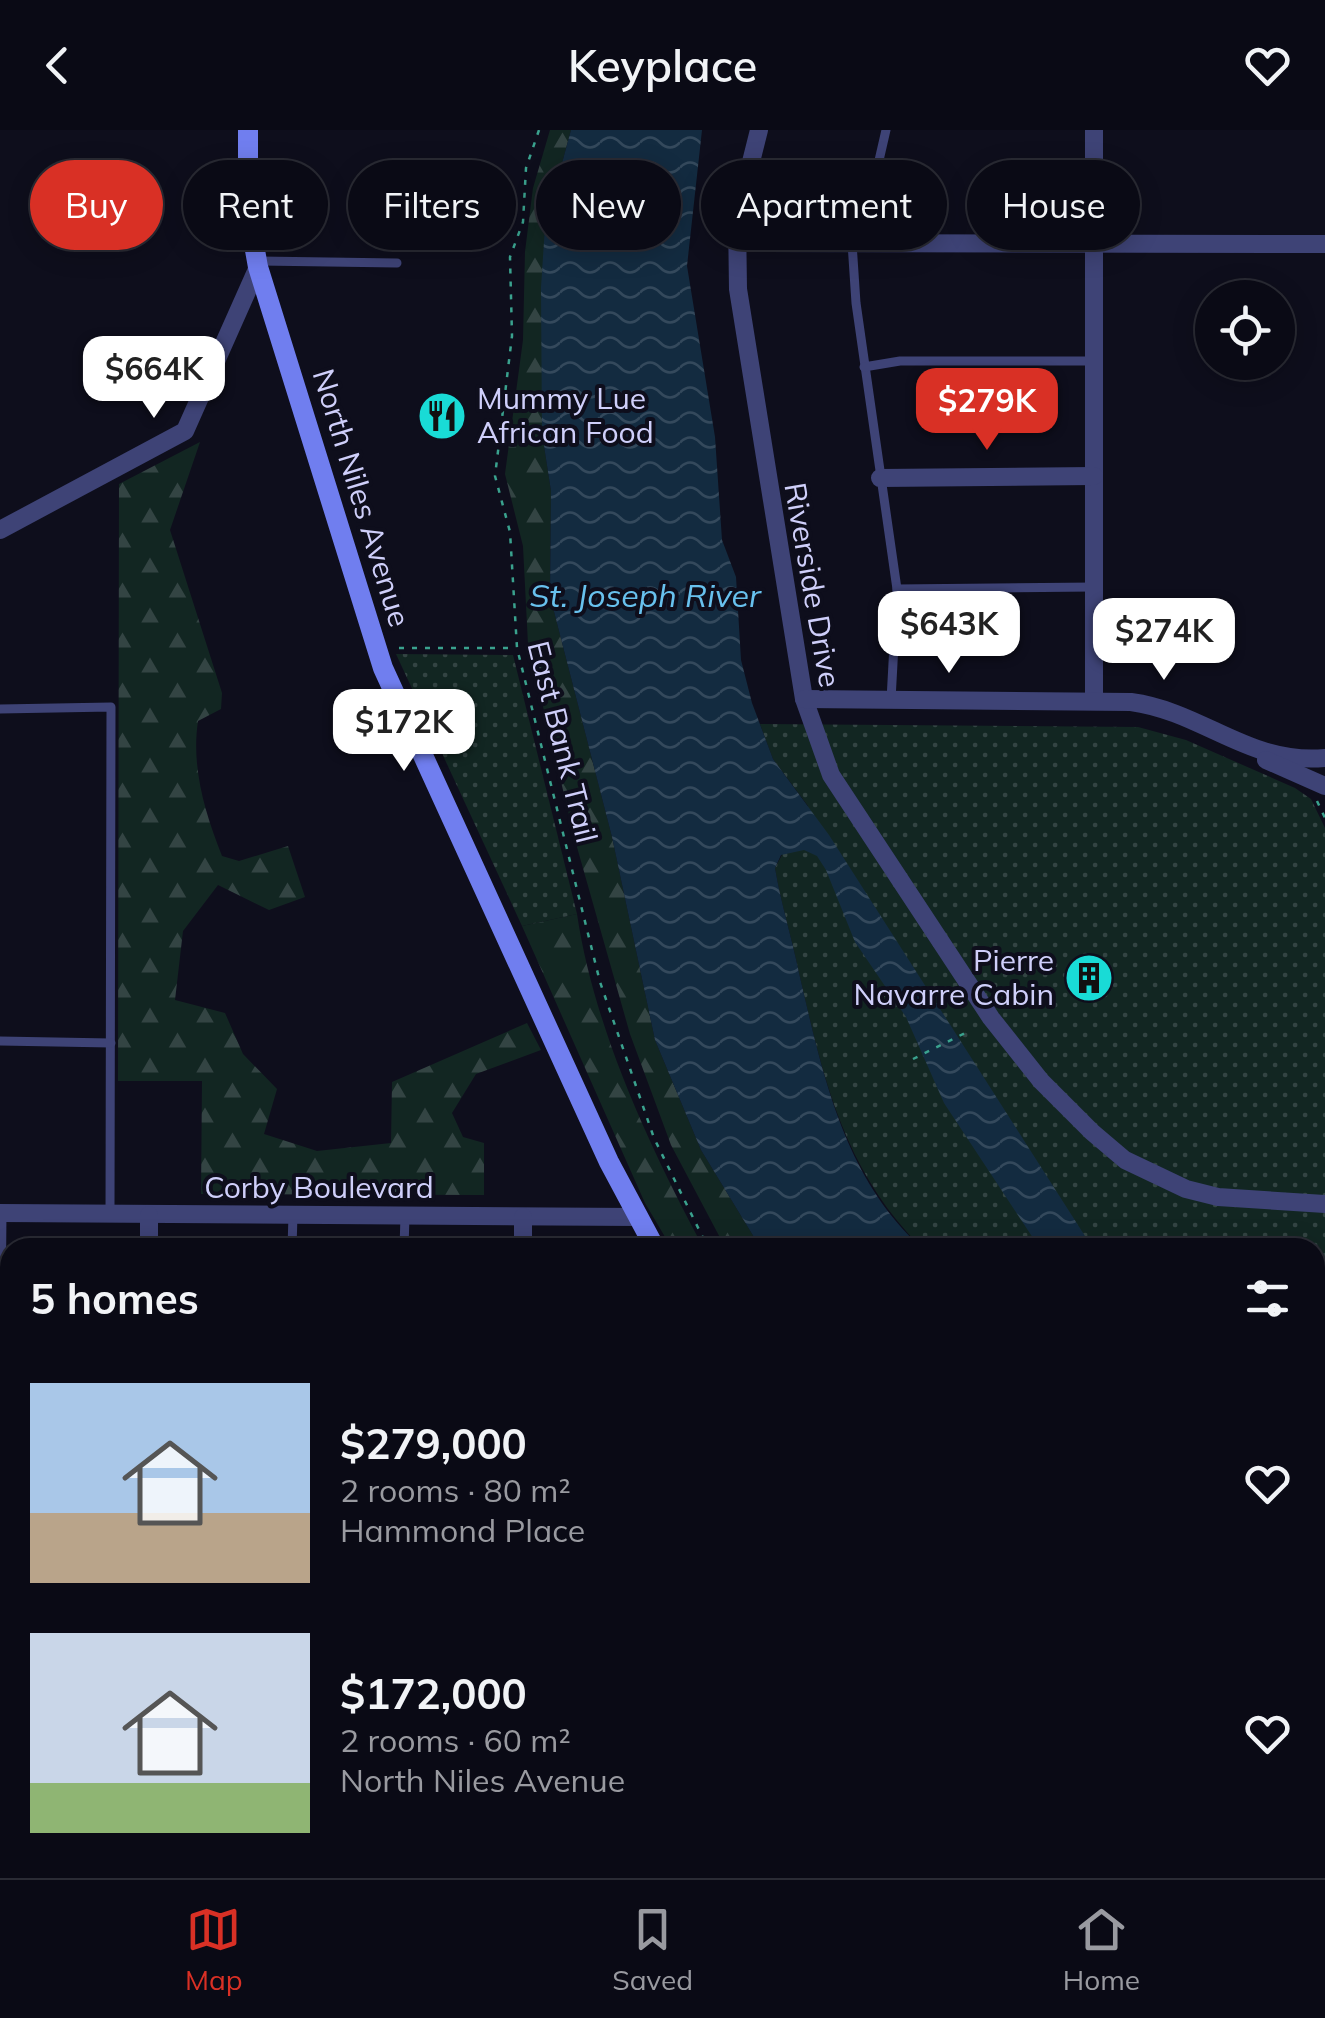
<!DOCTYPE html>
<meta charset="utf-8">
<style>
:root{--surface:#0a0a15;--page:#13131e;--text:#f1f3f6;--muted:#999aa0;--line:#2a2b34;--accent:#d93025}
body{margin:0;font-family:Mulish,sans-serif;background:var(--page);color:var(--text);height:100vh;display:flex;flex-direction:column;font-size:38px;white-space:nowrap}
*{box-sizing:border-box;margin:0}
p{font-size:32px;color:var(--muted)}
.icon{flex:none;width:55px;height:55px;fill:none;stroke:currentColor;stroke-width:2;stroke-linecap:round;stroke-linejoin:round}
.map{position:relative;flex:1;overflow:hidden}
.details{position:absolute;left:0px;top:1108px;width:1325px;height:642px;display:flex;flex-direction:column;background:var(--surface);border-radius:30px 30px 0 0;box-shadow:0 5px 25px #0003,0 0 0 2px var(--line)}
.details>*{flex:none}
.guide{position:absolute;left:30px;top:30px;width:1265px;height:90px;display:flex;gap:20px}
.tools{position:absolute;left:1195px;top:150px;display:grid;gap:20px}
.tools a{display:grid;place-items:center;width:100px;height:100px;border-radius:50%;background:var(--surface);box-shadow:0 5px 25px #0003,0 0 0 2px var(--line);font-size:50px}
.price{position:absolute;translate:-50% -85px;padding:0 22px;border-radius:20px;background:#fff;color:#222;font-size:32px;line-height:65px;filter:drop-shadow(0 2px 5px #0008)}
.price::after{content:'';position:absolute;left:50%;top:60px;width:30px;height:22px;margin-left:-15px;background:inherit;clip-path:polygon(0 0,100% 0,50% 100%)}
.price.active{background:var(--accent);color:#fff}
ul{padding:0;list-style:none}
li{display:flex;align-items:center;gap:30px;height:250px;padding:0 30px}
li span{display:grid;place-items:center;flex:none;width:280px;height:200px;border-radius:0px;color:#555}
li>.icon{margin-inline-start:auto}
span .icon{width:120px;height:120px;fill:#fffc;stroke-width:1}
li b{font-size:42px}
h2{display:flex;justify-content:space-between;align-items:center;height:120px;padding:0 30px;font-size:42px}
.chip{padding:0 35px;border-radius:45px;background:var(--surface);box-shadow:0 5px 25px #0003,0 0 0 2px var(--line);font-size:35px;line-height:90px}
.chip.active{background:var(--accent);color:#fff}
header{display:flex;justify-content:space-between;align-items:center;height:130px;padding:0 30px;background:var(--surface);font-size:45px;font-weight:600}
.dock{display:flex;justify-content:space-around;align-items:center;height:140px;border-top:2px solid var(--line);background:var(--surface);font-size:28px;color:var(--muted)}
.dock a{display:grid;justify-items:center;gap:5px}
.dock .active{color:var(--accent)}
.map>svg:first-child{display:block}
</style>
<header><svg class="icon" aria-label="back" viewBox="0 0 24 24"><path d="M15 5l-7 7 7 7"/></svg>Keyplace<svg class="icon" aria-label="heart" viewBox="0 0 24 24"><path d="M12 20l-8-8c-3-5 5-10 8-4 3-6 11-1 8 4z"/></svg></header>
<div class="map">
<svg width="1325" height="1748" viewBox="0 0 1325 1748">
<defs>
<pattern id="forest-firs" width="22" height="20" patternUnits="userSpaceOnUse" patternTransform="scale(2.5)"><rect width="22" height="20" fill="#122622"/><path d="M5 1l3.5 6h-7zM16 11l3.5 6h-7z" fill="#334443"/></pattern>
<pattern id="park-dots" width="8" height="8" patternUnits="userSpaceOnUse" patternTransform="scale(2.5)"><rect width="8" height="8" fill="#122622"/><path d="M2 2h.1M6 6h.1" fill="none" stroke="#334443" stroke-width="1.8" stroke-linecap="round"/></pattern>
<pattern id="water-waves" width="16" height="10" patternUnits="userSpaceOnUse" patternTransform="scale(2.5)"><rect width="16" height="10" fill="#132b40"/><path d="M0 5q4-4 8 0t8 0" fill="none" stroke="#34495c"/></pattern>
</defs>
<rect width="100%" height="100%" fill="#0e0e1c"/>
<!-- forest -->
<g fill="url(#forest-firs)">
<polygon points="550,0 571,0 545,96 542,303 551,361 550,466 612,707 655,910 701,1020 760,1117 725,1117 671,1015 630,904 575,710 528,514 523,416 505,344 523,210 525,122 533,58"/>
<path d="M200 312 170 400 222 563 221 579 198 591C191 637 205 683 222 726L239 731 288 716 305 767 269 780 218 755 183 801 175 870 225 883 243 924 277 959 264 1004 317 1021 391 1013 392 952 527 893 541 920 476 944 452 983 463 1007 484 1013V1065L201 1064 202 951H118L119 354Z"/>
<path d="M577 784C594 898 649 1016 703 1117H671L645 1073 522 796Z"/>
</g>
<!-- park -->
<g fill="url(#park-dots)">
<polygon points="396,524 513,525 577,784 522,796"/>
<path d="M760 594 1138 597 1186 610 1295 658 1311 669 1325 698V1263L1315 1262V1118L921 1117C843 1039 823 947 799 843 792 808 781 774 775 738L808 676 773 629Z"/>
</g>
<!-- water -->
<g fill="url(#water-waves)">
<path d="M571 0H702L687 136 715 307 722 410 736 447 741 530 752 573 773 629 829 705 1092 1117H1039L944 973 906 887 855 812 826 740 817 726 804 720 781 725 775 738C781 774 792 808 799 843 822 941 843 1047 921 1117H760L701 1020 655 910 612 707 550 466 551 361 542 303 541 158 545 96Z"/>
<polygon points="1315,1262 1325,1263 1325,1465 1315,1463"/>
</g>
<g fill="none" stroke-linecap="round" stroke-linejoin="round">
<!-- path -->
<g stroke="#3aa28e" stroke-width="2.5" stroke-dasharray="5 8" stroke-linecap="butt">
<polyline points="539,0 526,38 523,92 510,127 512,206 495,346 510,402 517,518 600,852 654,1008 708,1118"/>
<polyline points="399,518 516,518"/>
<polyline points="1317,671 1325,688"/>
<polyline points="913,929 965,903"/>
<polyline points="1315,1167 1325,1167"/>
<polyline points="1161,1740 1167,1748"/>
</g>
<!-- lane -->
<g stroke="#3e4376" stroke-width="9">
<polyline points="852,113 856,173 897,459 891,570"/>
<polyline points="860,113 886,0"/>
<polyline points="260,131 397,133"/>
<polyline points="864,237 900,231 1094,231"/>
<polyline points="897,459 1094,457"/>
<polyline points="0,579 111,577 110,1085"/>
<polyline points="0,911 111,913"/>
<polyline points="292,1118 293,1085"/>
<polyline points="404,1118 405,1086"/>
<polyline points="0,1306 2,1083"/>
<polyline points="0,1542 10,1542"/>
<polyline points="0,1654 10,1654"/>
<polyline points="290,1748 290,1740"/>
<polyline points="620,1748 620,1740"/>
<polyline points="833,1748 833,1740"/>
</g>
<!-- street -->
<g stroke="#3e4376" stroke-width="18">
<polyline points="759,0 737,88 738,159 804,569 831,645 991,888 1041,951 1092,1002 1125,1030 1186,1059 1218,1067 1325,1074"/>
<polyline points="1094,0 1094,570"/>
<polyline points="736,113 1325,114"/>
<polyline points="880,348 1094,346"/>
<polyline points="0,400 185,301 258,137"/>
<path d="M804 569 1131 572C1204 582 1248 635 1325 628"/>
<polyline points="1266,630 1325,656"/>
<polyline points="0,1083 637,1087"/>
<polyline points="149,1118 149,1085"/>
<polyline points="523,1118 523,1087"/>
<polyline points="721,1740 721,1748"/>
<polyline points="1007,1740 1012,1748"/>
<polyline points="146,1748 146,1740"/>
<polyline points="522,1748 522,1740"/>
<polyline points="1253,1748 1253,1740"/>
</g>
<!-- secondary -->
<g stroke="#707eef" stroke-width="20">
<polyline points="248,0 248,81 258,137 383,538 609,1032 655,1118"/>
<polyline points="0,1427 10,1427"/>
<polyline points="1315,1522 1325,1521"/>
</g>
</g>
<!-- icons -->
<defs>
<g id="restaurant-disc" transform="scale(2.5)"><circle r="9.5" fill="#19dbd6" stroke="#0e0e1c"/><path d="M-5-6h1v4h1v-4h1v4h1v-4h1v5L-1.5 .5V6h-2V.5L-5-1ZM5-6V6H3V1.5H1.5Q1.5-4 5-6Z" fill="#111"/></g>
<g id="building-disc" transform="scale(2.5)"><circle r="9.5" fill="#19dbd6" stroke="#0e0e1c"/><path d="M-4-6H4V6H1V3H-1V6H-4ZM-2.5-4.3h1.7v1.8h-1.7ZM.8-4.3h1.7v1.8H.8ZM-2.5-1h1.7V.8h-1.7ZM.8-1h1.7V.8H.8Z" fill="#111"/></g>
</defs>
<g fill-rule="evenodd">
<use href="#restaurant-disc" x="442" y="286"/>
<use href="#building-disc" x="1089" y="848"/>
</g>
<g text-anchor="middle" stroke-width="8" stroke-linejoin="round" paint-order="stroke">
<!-- poi labels -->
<g font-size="30" fill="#cfcffa" stroke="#0e0e1c" text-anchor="start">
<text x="477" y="279">Mummy Lue<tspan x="477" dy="34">African Food</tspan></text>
<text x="1054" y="841" text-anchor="end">Pierre<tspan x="1054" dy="34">Navarre Cabin</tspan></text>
</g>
<!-- street labels -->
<g font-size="30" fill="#cfcffa" stroke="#0e0e1c">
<text transform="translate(361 368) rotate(73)" y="10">North Niles Avenue</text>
<text transform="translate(812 455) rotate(80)" y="10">Riverside Drive</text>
<text transform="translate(562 612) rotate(76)" y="10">East Bank Trail</text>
<text x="319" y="1068">Corby Boulevard</text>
</g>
<!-- water labels -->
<g font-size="32" font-style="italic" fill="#68c1ee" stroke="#0e0e1c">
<text x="645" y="477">St. Joseph River</text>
</g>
</g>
</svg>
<div class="tools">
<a><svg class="icon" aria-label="locate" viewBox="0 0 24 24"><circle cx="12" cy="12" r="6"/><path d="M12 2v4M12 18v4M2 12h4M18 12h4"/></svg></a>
</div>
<b class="price" style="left:154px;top:291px">$664K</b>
<b class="price active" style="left:987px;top:323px">$279K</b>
<b class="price" style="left:949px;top:546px">$643K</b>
<b class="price" style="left:1164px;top:553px">$274K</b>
<b class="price" style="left:404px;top:644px">$172K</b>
<div class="guide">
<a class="chip active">Buy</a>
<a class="chip">Rent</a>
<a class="chip">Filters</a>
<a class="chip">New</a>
<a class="chip">Apartment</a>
<a class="chip">House</a>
</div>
<section class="details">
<h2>5 homes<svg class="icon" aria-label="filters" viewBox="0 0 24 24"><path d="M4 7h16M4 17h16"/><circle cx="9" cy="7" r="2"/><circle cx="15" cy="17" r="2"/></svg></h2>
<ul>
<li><span style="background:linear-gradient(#a9c7e8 65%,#b9a48a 0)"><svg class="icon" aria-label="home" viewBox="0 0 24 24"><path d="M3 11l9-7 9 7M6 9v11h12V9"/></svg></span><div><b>$279,000</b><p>2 rooms · 80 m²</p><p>Hammond Place</p></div><svg class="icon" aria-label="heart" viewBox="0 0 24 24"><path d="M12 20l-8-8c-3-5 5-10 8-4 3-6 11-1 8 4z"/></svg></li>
<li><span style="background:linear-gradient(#c9d6e8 75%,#8fb573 0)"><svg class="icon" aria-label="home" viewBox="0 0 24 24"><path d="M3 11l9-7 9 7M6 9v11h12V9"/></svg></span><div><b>$172,000</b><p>2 rooms · 60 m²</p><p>North Niles Avenue</p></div><svg class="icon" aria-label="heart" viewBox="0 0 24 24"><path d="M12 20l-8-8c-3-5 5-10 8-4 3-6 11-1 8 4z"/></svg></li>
</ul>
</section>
</div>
<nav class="dock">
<a class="active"><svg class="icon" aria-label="map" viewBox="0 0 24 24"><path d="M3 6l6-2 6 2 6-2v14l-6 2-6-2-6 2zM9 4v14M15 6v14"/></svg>Map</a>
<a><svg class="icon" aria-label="saved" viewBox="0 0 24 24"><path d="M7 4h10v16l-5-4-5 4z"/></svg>Saved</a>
<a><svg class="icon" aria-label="home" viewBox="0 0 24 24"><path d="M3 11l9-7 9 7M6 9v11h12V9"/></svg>Home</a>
</nav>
